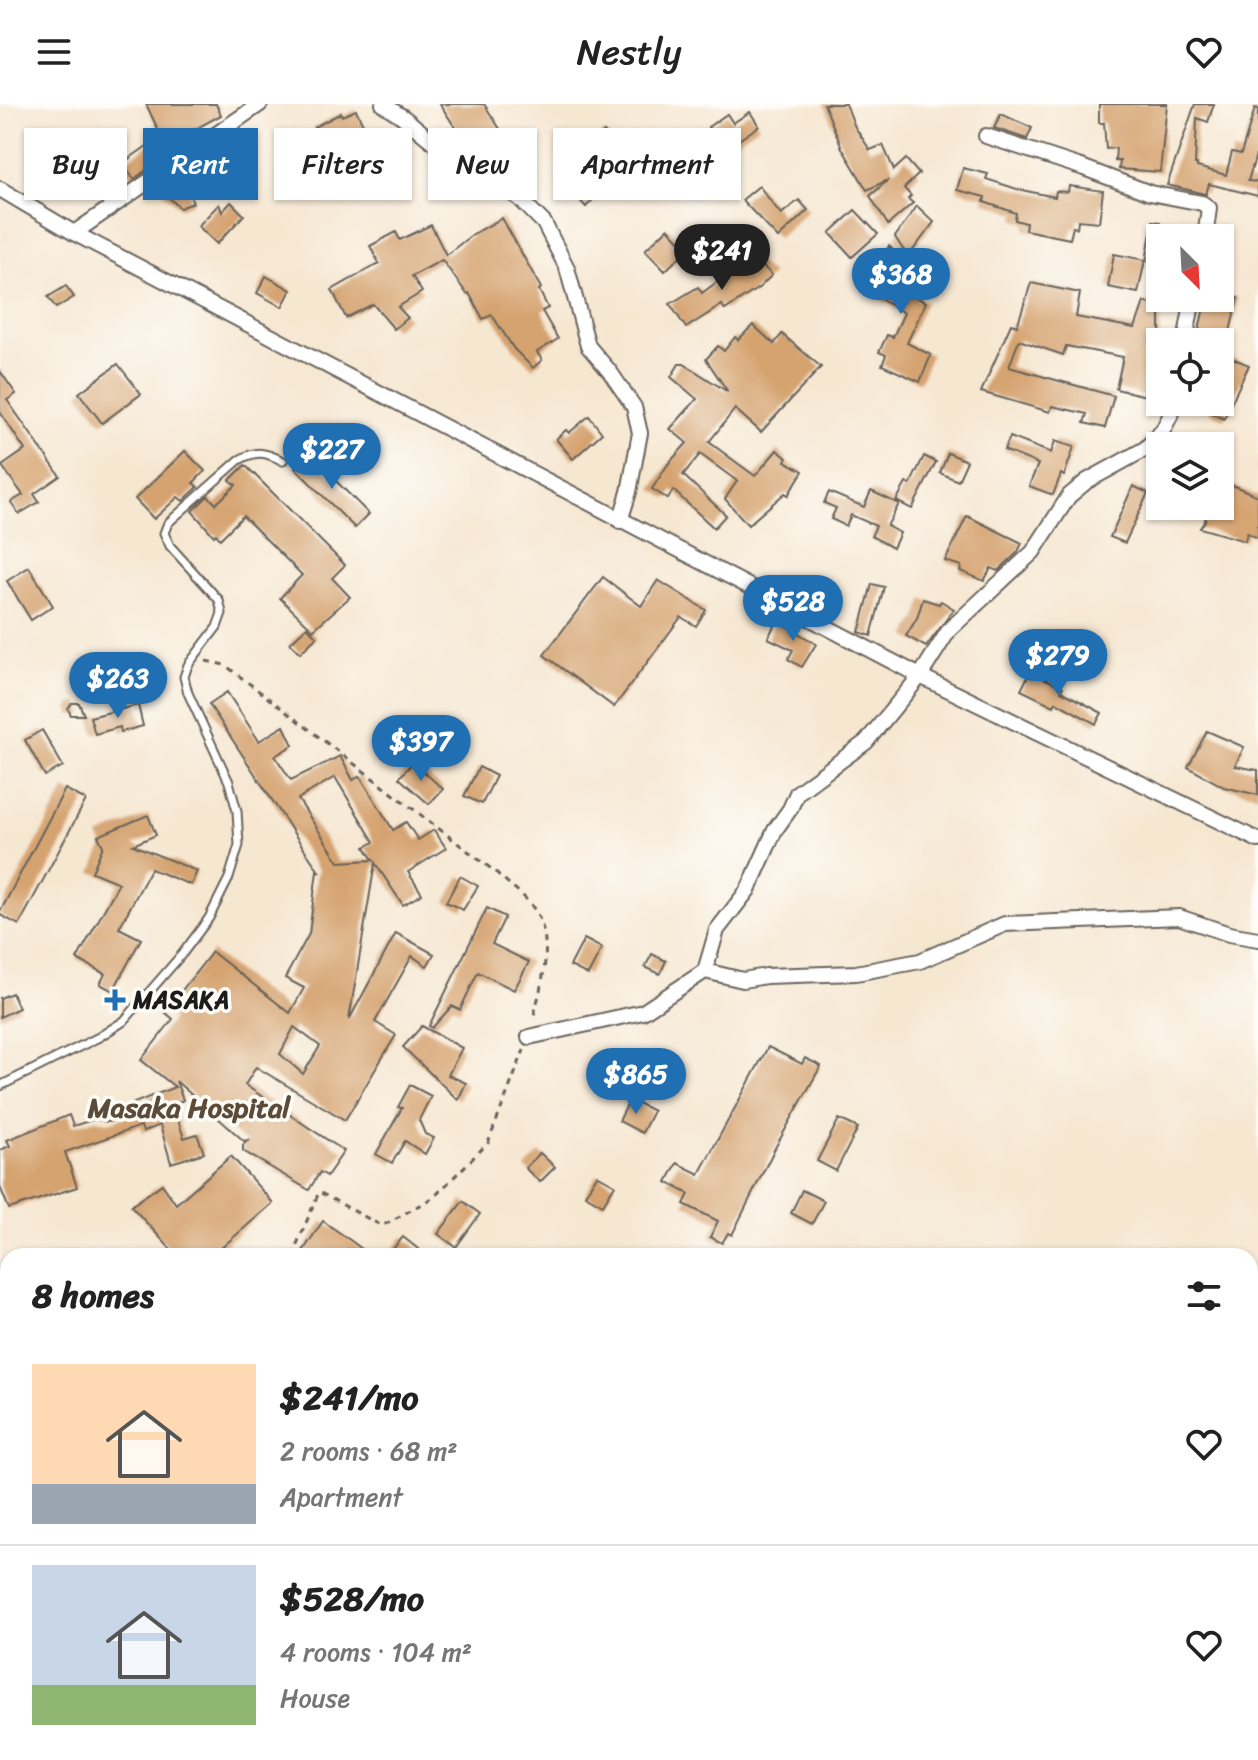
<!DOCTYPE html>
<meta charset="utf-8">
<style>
:root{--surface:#fff;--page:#f6f6f6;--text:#222;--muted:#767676;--line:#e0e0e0;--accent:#1f6fb2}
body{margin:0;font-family:Sriracha,sans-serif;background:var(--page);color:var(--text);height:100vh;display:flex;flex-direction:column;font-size:30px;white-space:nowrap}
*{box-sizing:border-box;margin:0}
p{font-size:26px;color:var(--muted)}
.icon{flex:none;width:44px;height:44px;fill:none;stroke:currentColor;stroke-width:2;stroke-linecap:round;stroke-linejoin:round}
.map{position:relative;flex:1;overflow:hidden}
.details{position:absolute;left:0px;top:1144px;width:1258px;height:512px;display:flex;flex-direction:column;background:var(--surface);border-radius:24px 24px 0 0;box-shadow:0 2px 6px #0004}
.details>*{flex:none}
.guide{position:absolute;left:24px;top:24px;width:800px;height:72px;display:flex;gap:16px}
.needle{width:52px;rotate:156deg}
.buttons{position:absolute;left:1146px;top:120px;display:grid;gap:16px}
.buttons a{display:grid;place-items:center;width:88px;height:88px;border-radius:0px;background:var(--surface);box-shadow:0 2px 6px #0004;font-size:40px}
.price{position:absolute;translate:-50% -68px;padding:0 18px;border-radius:28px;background:var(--accent);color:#fff;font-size:26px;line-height:52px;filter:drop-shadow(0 2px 4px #0008)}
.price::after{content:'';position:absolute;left:50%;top:48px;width:24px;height:18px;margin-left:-12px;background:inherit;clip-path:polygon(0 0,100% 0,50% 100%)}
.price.current{background:#222;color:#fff}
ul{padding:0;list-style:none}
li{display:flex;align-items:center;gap:24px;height:200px;padding:0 32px}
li+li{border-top:2px solid var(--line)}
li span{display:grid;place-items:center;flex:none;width:224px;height:160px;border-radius:0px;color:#555}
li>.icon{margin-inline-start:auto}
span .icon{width:96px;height:96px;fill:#fffc;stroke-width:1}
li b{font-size:34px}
h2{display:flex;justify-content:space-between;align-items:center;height:96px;padding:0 32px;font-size:34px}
.chip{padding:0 28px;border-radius:0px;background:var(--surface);box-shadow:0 2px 6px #0004;font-size:28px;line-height:72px}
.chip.current{background:var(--accent);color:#fff}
header{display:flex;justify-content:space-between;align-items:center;height:104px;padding:0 32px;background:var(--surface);font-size:36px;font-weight:600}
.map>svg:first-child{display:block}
</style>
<header><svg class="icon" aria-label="menu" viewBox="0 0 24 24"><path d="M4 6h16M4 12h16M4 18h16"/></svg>Nestly<svg class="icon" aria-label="heart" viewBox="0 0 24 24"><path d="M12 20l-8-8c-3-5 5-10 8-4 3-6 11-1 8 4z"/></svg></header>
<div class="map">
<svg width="1258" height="1656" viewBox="0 0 1258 1656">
<rect width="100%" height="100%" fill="#fdfcf7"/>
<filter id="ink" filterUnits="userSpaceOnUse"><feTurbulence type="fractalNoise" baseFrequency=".0125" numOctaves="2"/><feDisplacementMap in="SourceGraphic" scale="16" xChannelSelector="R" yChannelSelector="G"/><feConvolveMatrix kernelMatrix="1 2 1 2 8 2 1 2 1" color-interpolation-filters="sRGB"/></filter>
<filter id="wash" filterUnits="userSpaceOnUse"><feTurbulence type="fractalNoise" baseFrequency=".006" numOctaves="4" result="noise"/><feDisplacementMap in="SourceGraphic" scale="32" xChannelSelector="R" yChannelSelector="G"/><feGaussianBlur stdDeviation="1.8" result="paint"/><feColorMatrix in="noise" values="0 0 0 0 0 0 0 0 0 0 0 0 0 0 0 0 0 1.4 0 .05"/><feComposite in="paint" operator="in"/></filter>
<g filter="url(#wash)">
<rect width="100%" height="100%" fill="#f6e7d1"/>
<g id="blocks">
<!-- building -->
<g fill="#d5a36f" fill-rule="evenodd">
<polygon points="146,0 216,0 221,11 175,36 179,42 134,75 123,59 161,32"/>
<polygon points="440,0 484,0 500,25 469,45"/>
<polygon points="824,0 846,0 855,23 870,46 883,41 894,66 906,55 919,70 904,84 911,92 908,95 913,99 888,121 870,92 888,76 867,86 842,44"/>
<polygon points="1099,0 1167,0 1160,68 1119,65 1120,57 1115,57 1116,44 1106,45 1104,19 1099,19"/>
<polygon points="1195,0 1214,0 1208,18 1197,14 1195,60 1197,60 1197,63 1226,71 1232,48 1241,50 1255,4 1258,5 1258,44 1248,77 1258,78 1258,92 1209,80 1206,90 1167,81"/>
<polygon points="356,6 369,32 355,39 361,50 333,64 314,23 341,9 342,12"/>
<polygon points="750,8 759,22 724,46 708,23 727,10 733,19"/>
<polygon points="1001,10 1032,24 1027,35 994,24"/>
<polygon points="604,28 630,56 586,103 572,88 574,85 569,79 599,51 590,42"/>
<polygon points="963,64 988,70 986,75 1017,85 1055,93 1056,87 1068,88 1069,82 1103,87 1099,118 1078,116 1077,124 1073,123 1070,135 1025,126 1026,119 1015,116 1016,109 984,98 985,93 957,86"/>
<polygon points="183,75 193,99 180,104 160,85"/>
<polygon points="759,82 781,110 799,96 808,106 778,134 742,96"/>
<polygon points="231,98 244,111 217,140 198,122 219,100 222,108"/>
<polygon points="917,102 934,118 908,153 895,133"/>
<polygon points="855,106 878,130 852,153 830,129"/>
<polygon points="502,114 541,184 539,186 548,204 542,207 558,235 537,248 542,256 533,264 514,245 492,211 483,215 469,189 467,190 442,156 412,172 422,188 398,203 408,214 394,225 373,200 346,214 332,186 379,159 370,142 396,128 400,136 431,121 446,151 473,130"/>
<polygon points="1153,117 1160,118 1160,159 1146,157"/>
<polygon points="668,124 688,145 665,167 645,146"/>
<polygon points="889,142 905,157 898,166 923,180 915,193 926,198 907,239 931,251 920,278 882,261 886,251 879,248 887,231 893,233 904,209 875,192 882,181 868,172"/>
<polygon points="750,150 772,171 760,183 725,206 722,201 686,224 670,200 698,183 702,189 741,160"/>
<polygon points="1114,150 1145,156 1138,189 1108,183"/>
<polygon points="266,172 291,186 282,203 257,189"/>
<polygon points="1031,179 1080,189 1076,213 1135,224 1144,198 1160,203 1160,267 1155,294 1116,285 1123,253 1066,242 1063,251 1019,236 1009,263 1114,292 1105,324 1084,319 1087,310 1052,302 1050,308 981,288 1011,220 1017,222"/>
<polygon points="66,182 74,193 56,204 48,193"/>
<polygon points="1220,190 1238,194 1227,240 1197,235 1206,194 1220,194"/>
<polygon points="753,221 774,240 782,230 821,263 761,328 735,305 709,338 755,372 777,346 787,354 785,357 803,367 788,391 785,389 748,421 725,395 737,377 700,350 683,371 726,411 714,424 673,386 668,395 652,385 668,360 687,339 670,325 697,295 671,273 679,260 684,260 728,288 706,255 718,242 724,247 735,233 738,236"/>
<polygon points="1220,249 1249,261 1224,315 1209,308 1213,298 1220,298"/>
<polygon points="118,260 141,290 102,319 79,289"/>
<polygon points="0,267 16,290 7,296 60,372 34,390 39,398 19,410 11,398 23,391 2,362 25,346 0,308"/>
<polygon points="589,312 602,329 573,355 556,335 566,326 569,329"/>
<polygon points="1010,333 1051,349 1055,337 1074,343 1064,372 1061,370 1053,391 1029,382 1038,360 1004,346"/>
<polygon points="185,347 205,367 193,379 198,383 183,397 178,393 154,415 135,395"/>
<polygon points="948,349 967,357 958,377 940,369"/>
<polygon points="309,350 369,410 355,424 295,364"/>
<polygon points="924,352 936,358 912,405 896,397 906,379 910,381"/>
<polygon points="245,361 345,461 332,474 350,493 313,526 280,494 302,471 243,412 220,435 216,430 214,432 192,407 208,392 216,400 236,381 230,376"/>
<polygon points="1220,376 1258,392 1258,434 1247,429 1245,437 1200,424 1205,417 1207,405 1220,409"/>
<polygon points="1133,382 1148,389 1125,439 1110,433"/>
<polygon points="871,387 899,400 887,422 900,429 893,444 871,432 876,422 851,411 846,422 831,415 836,404 824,399 829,388 864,403"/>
<polygon points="967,412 1022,439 1018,448 998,467 991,464 984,477 960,467 961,462 945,457"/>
<polygon points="29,463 53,502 31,516 7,477"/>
<polygon points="603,473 641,502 658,476 706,506 696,522 681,513 614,603 544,551"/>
<polygon points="872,480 884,483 871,532 859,528"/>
<polygon points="923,495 939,500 941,497 954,505 926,543 906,532 917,514"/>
<polygon points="777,516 816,540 802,563 788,555 793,546 768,534"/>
<polygon points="307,523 317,533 300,549 290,539"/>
<polygon points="1030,568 1063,583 1061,587 1102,609 1096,620 1056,598 1054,602 1021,586"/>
<path d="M227 588 259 637 284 622 293 641 275 652 291 676 340 652 353 676 360 672 393 726 406 718 418 736 434 726 446 744 408 768 422 790 403 801 375 759 349 916 396 829 434 850 427 862 412 852 375 918 396 931 345 1016 256 963 245 981 344 1047 327 1072 320 1068 309 1086 243 1047V1041L248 1036 244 1037 176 977 183 996 173 1001 184 1034 197 1030 204 1049 171 1059 160 1021 143 1028 141 1022 65 1048 77 1083 9 1105 0 1083V1046L10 1042 7 1036 69 1011 73 1022 95 1015 108 1018 137 1010 134 999 175 983 141 956 173 915 165 908 212 848 290 909 304 884 285 874 309 830 317 767 320 769 209 600ZM335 673 374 738 365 743 373 756 339 758 298 695ZM294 923 320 942 303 970 280 950Z"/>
<polygon points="72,599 79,599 84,611 71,611 68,605"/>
<polygon points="138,601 143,622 121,628 120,623 95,630 90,613"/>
<polygon points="42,626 63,662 45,672 25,636"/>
<polygon points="1207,627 1244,643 1235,662 1258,666 1258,691 1224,683 1188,663"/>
<polygon points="413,658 443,685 429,700 399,674"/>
<polygon points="479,663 496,672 482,700 464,692"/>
<polygon points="65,685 86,696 19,821 0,811 0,808"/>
<polygon points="148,711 156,731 133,741 197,767 191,781 151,765 119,824 141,835 113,887 100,880 105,870 77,855 119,779 92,768 103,742 98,732"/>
<polygon points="460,772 478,782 463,806 446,798"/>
<polygon points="487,804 505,813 492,840 529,858 514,886 478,868 460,906 452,902 432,924 429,922"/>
<polygon points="584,835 602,844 588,871 570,862"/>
<polygon points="652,850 666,857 660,870 645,863"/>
<polygon points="12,889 19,904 0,913 0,894"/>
<polygon points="422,922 462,944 448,971 466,979 458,996 403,943"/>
<polygon points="768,943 802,960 805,954 821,962 775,1044 732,1131 728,1129 722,1139 710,1133 718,1117 684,1100 689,1090 667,1078 677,1059 699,1070"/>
<polygon points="410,981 431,992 419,1016 425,1030 434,1034 425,1050 405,1037 392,1059 376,1050 402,1004 398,1003"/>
<polygon points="630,995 653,1007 642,1029 619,1017"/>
<polygon points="839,1015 858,1024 836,1067 817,1057"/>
<polygon points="540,1049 555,1063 540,1078 525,1064"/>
<polygon points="231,1052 273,1099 212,1152 177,1152 131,1102 162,1080 176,1100"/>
<polygon points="597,1071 615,1081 603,1101 585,1091"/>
<polygon points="802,1086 824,1097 812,1120 791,1109"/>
<polygon points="463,1097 480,1110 456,1143 438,1130"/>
<polygon points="323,1117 354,1139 371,1152 310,1152 303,1147"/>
<polygon points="403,1133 427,1152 387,1152"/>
</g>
</g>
</g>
<g filter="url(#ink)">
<use href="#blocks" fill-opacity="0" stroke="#68635b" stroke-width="2"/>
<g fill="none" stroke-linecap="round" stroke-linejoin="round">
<!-- lane casing -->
<g stroke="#68635b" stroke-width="11">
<g id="lane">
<path d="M0 982 99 933 124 917 183 849 209 814 229 774 239 741 237 707 229 678 188 589 184 573 188 561 217 523 222 509 219 496 170 442 164 429 168 419 239 356C257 346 265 348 283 357"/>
<polyline points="0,1387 8,1384"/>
<polyline points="1134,1648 1143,1656"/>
</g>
</g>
<!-- street casing -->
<g stroke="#68635b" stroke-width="18">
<g id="street">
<polyline points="383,0 403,13 437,41 519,94 544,119 567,164 588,242 610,268 634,303 640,329 629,388 620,417"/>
<polyline points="986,32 1084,64 1150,89 1202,99 1209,104 1205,134"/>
<polyline points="0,85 74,129 920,572 1258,736"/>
<polyline points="74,129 260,0"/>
<polyline points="1185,238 1193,194"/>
<polyline points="705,867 717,826 748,786 775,726 790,705 797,689 866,638 920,572 949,526 1033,448 1069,392 1087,377 1145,345 1163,326 1177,298"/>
<polyline points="529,933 643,908 705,867 743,876 766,872 856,869 920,857 1005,820 1179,813 1229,830 1258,835"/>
<polyline points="1250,1584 1258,1576"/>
</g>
</g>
<!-- highway casing -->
<g stroke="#68635b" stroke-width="30">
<g id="highway">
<polyline points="1250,1626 1258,1618"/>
<polyline points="1218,1656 1226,1648"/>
</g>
</g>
<!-- path -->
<g stroke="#68635b" stroke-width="3" stroke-dasharray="6 6" stroke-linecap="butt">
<path d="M206 557 225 561 498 770C509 781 526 792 534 805 556 838 541 881 533 915"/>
<polyline points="292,1152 319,1088 382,1122 434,1093 488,1039 524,946"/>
</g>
<!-- lane -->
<use href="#lane" stroke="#fff" stroke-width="7"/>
<!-- street -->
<use href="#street" stroke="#fff" stroke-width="14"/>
<!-- highway -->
<use href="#highway" stroke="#fff" stroke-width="26"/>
</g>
</g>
<!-- markers -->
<path fill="#1f6fb2" stroke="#fdfcf7" stroke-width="3" d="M111 884h8v8h8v8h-8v8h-8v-8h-8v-8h8z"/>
<g text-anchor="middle" stroke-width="7" stroke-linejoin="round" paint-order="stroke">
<!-- poi labels -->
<g font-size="24" font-weight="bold" fill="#1c1c1c" stroke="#fdfcf7" text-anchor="start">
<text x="133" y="904">MASAKA</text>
</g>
<!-- quarter labels -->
<g font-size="28" font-weight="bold" fill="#5d4b39" stroke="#fdfcf7">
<text x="189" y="1013">Masaka Hospital</text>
</g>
</g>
</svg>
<div class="buttons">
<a><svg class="needle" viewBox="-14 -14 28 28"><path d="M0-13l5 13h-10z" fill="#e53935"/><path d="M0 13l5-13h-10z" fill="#767676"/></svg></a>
<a><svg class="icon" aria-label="locate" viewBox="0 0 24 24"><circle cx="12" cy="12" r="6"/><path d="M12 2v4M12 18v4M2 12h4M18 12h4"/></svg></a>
<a><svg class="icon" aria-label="layers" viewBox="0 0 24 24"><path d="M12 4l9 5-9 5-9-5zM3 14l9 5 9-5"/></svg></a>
</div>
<b class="price current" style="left:722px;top:188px">$241</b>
<b class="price" style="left:901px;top:212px">$368</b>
<b class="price" style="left:332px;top:387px">$227</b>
<b class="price" style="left:793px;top:539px">$528</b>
<b class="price" style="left:1058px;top:593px">$279</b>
<b class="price" style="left:118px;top:616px">$263</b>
<b class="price" style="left:421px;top:679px">$397</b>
<b class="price" style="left:636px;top:1012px">$865</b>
<div class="guide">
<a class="chip">Buy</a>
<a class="chip current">Rent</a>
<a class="chip">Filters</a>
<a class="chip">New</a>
<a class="chip">Apartment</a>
</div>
<section class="details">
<h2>8 homes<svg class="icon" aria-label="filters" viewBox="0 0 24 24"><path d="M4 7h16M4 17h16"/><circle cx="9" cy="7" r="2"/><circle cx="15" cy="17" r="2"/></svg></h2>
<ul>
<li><span style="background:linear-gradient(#ffd9b3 75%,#9aa5b1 0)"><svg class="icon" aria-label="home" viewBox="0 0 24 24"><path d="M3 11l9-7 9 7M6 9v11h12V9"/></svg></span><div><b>$241/mo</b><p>2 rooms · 68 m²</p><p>Apartment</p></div><svg class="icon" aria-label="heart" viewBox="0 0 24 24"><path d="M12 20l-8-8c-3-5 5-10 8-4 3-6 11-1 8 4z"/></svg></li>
<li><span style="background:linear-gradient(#c9d6e8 75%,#8fb573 0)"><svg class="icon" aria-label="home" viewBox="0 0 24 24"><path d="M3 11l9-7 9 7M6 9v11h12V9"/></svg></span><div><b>$528/mo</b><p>4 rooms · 104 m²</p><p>House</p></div><svg class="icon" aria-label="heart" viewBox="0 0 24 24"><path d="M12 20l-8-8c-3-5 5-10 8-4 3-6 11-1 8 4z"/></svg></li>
</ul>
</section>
</div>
